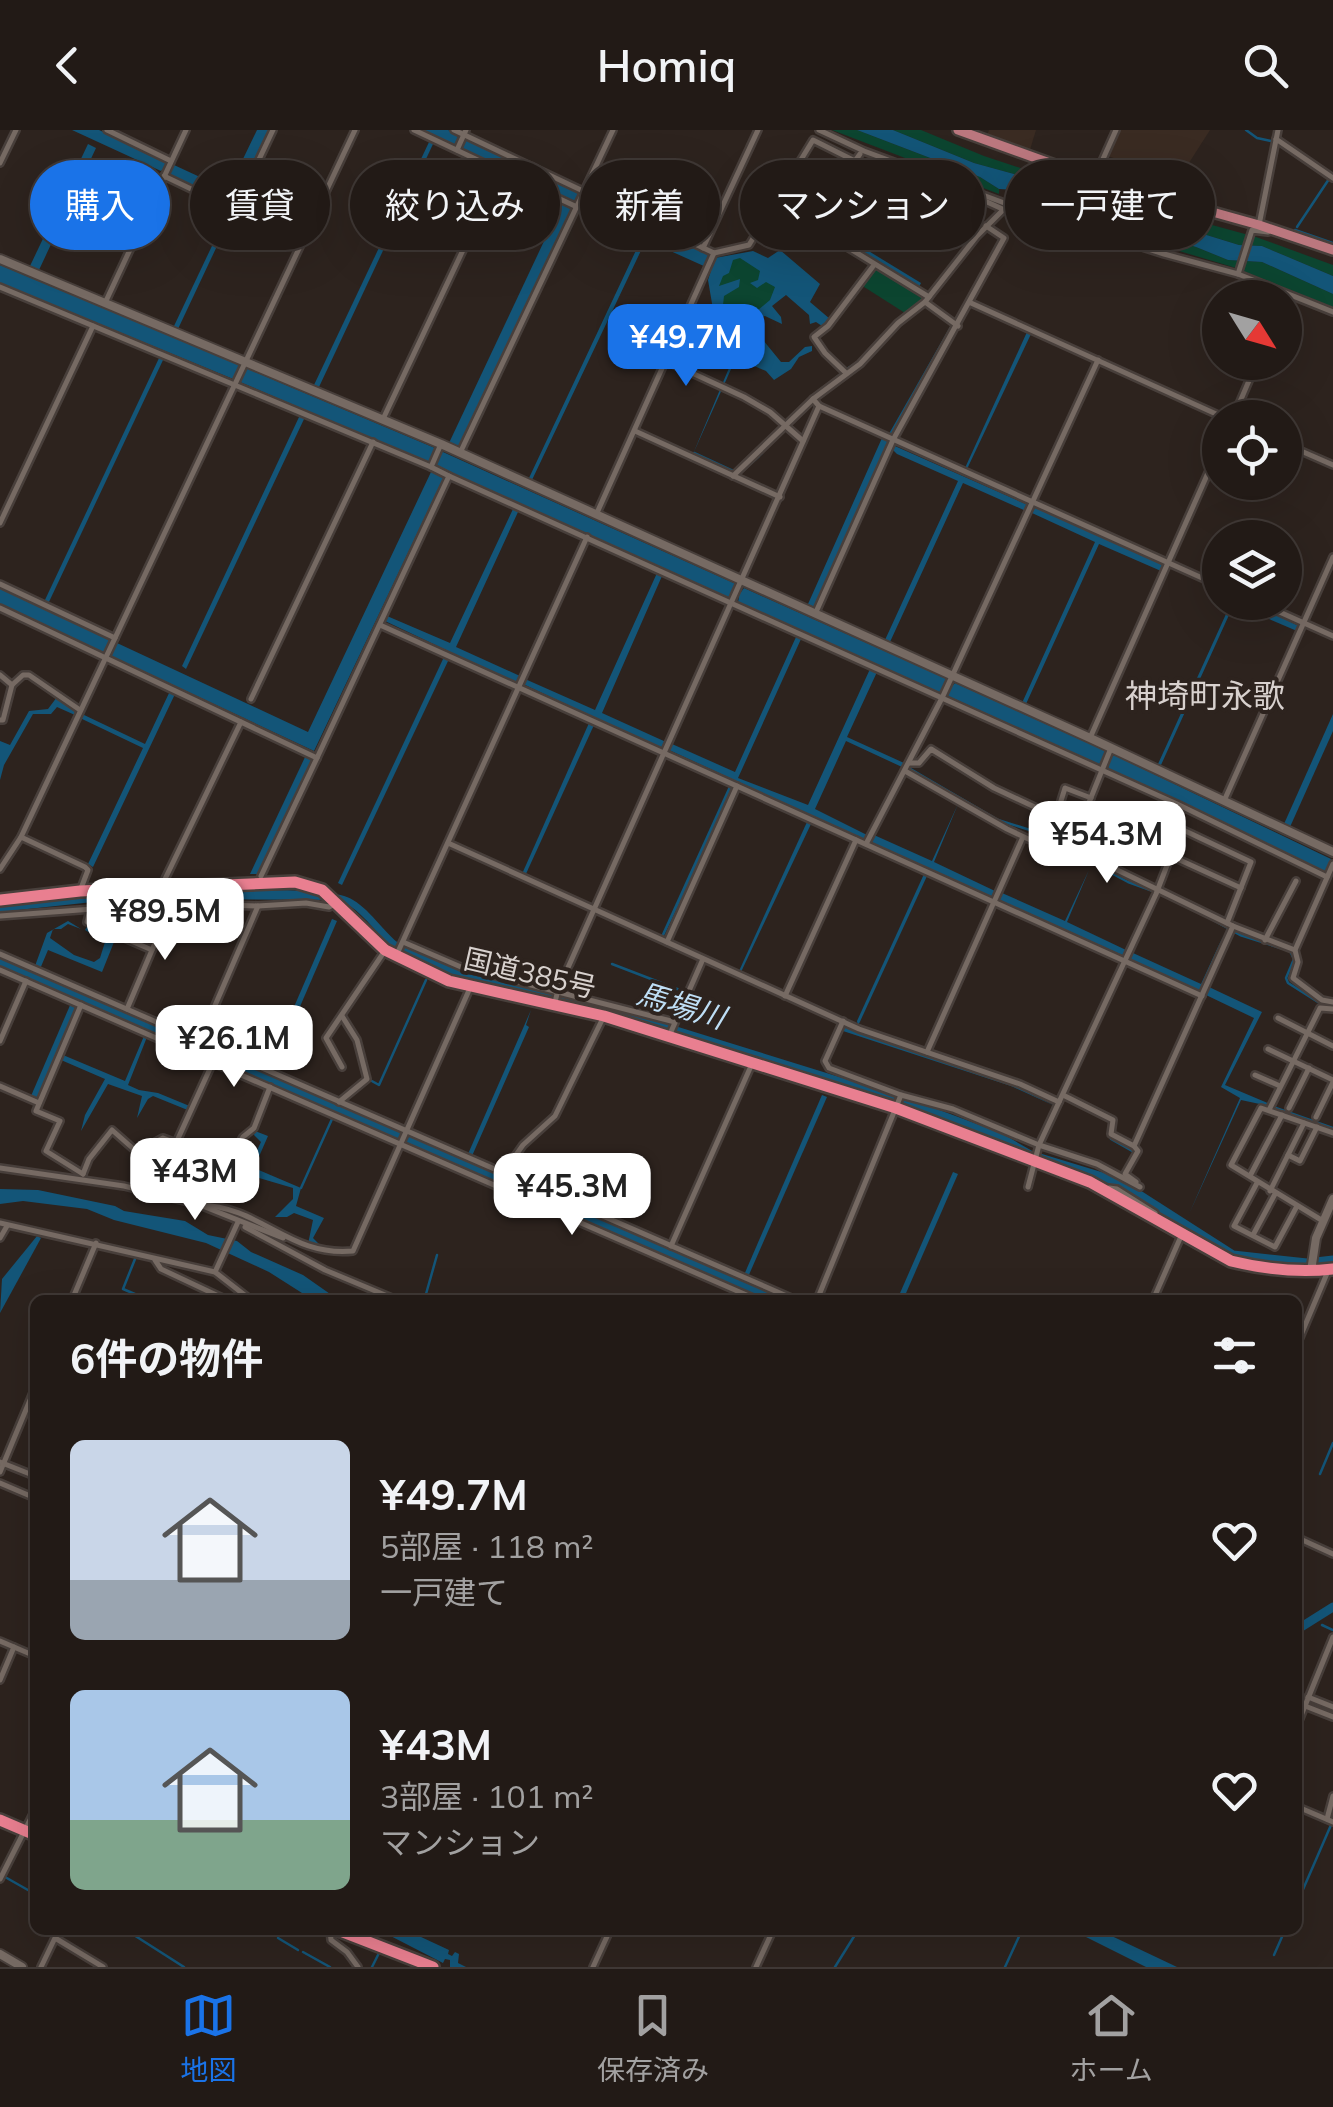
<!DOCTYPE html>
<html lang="ja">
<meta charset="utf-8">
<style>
:root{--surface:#221a16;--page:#2e2723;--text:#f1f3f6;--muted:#a2a1a1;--line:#3f3835;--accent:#1a73e8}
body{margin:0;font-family:Mulish,"Noto Sans JP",sans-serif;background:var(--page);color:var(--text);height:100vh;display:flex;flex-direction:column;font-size:38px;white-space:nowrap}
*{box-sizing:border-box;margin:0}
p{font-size:32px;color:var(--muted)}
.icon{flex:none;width:55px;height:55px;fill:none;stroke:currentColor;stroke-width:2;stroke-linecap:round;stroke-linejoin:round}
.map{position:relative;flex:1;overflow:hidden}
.details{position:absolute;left:30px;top:1165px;width:1272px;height:640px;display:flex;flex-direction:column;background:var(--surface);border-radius:15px;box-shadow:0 10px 40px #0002,0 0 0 2px var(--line)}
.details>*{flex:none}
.guide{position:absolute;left:30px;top:30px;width:1275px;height:90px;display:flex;gap:20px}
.needle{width:65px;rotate:127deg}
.fabs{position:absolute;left:1202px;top:150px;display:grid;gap:20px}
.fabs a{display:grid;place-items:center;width:100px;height:100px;border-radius:50%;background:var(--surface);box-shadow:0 10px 40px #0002,0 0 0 2px var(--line);font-size:50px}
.price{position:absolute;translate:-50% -85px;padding:0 22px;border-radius:20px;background:#fff;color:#222;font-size:32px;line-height:65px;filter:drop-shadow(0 2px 5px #0008)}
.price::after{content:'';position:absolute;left:50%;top:60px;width:30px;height:22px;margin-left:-15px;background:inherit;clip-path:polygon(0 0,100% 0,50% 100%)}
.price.active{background:var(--accent);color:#fff}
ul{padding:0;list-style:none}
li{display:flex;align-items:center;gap:30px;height:250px;padding:0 40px}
li span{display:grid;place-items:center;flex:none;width:280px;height:200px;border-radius:15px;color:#555}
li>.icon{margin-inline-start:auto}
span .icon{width:120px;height:120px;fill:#fffc;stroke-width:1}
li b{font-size:42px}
h2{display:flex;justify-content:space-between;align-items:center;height:120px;padding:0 40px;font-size:42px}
.tag{padding:0 35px;border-radius:45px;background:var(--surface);box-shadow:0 10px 40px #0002,0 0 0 2px var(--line);font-size:35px;line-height:90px}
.tag.active{background:var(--accent);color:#fff}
header{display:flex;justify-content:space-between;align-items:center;height:130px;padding:0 40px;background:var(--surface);font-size:45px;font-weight:600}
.dock{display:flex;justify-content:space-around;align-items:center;height:140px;border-top:2px solid var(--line);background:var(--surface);font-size:28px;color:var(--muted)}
.dock a{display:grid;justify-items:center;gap:5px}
.dock .active{color:var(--accent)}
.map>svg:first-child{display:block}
</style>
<header><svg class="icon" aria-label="back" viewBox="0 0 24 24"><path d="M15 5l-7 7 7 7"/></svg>Homiq<svg class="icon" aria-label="search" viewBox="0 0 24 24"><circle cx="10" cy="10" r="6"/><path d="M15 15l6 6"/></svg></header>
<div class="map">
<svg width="1333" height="1837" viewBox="0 0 1333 1837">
<rect width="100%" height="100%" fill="#2d231e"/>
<!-- built -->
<g fill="#3a2b22">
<polygon points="989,0 1036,0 1029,23 986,8"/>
<polygon points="1119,0 1210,0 1185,39 1169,34 1162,48 1106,25"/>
</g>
<!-- green -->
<g fill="#0c4530">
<polygon points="832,0 857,0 980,47 999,59 999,64"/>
<polygon points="893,0 921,0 984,26 1106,66 1256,107 1333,135 1333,146 1262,116 1239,115 1080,66 1033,56 1014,44 974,33"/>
<polygon points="1021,65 1196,117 1228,130 1262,132 1333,164 1333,177 1236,138 1012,71"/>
<polygon points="780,124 814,154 805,176 785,160 752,190 749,206 787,238 776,246 711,207 721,189 714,152 722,130 740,125 768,135"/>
<polygon points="875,137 925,167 905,183 861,155"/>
</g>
<!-- water -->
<g fill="#135578" fill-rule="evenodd">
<polygon points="72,0 99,0 165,31 165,36 170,39 174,35 228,60 257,0 270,0 234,76 169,46 169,40 164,38 161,41"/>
<polygon points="421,0 448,0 459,5 459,10 467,9 711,125 706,137 646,110 532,350 529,348 646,99 580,66 576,72 462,19 461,14 453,15"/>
<polygon points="857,0 893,0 974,33 1014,44 1033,56 1080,66 1239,115 1262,116 1333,146 1333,164 1262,132 1228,130 1196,117 1021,65 1012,69 1015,60 999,59 980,47"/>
<polygon points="430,10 434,12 319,257 314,255"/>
<polygon points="88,14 96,18 39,140 30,136"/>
<polygon points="780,67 921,153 919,157 778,71"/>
<polygon points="562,73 573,78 460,318 449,313"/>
<polygon points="229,80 233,82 178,199 174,196"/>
<path d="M780 120 820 154 810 172 830 189 822 196 816 192 810 194 809 185 786 165 772 176 781 187 782 194 765 186 757 188 758 204 781 232H789L805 217 812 216V221L799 227 791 239 774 250 766 241 736 228 693 324 734 226 705 208 714 185 708 150 715 128 753 121 768 128ZM740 128 760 141 758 150 750 153 757 158 766 152 775 157 770 170 751 186 738 177 723 175 724 166 739 157 740 149 719 156 723 146 729 143 733 130Z"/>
<polygon points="0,135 239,234 238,240 243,242 246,238 435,318 434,322 443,322 736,454 736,459 741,462 744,458 947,549 946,554 952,556 955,553 1106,621 1105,626 1111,628 1114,625 1331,729 1326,742 1108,639 1109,634 1103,631 1100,635 948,566 949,562 944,560 941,563 738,472 739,467 732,465 729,468 443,339 440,345 444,347 314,621 111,526 113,520 106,518 104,523 0,474 0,457 110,509 108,515 114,518 117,513 308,602 431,342 437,343 440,339 431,329 429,333 240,252 241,247 235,245 233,249 0,153"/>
<polygon points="951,195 955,196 893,305 889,306 888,313 1028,375 1026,381 963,353 890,512 885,510 958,351 897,324 888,315 814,477 808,474 882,308 886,309"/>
<polygon points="1027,202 1031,204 967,339 965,338"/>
<polygon points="160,226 164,228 48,474 44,472"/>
<polygon points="300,285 305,287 186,539 182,536"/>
<polygon points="1036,376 1165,434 1161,441 1099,414 1026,574 1022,573 1095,412 1032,383"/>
<polygon points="513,379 518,382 456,517 520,546 515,553 385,491 387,486 450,513"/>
<polygon points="657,443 662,446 602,583 666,612 661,619 523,554 525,549 595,580"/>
<polygon points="1231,473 1251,473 1299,496 1297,501 1234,474 1161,635 1158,634"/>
<polygon points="796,507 801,509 738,648 808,675 870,539 877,542 847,607 904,633 902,637 846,611 815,679 867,705 864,710 669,620 672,614 735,642"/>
<polygon points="444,527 449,529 342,755 338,753"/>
<polygon points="170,561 175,564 93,737 88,734 143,618 80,588 82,584 145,614"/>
<polygon points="57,567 75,580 75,585 57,577 51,584 33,584 4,635 0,650 0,611 10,615 29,581 48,579"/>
<polygon points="1333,584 1333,601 1290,697 1284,694"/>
<polygon points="589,593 594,595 525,746 522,744"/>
<polygon points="306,625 313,629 259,744 250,744"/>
<polygon points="729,656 734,658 663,808 661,806"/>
<polygon points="958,674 934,732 995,761 991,768 871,713 874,705 932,731"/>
<polygon points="807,692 811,694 741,842 739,841"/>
<polygon points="1089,740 1067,792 1126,820 1124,826 999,770 1002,763 1065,791"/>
<polygon points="924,744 927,746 858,896 857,891"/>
<path d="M196 762C229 762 330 755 353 770 373 782 384 804 405 818L402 824C377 808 365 781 339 770L172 769 93 772 0 782V775L90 766Z"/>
<polygon points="332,789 337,791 273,939 268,937"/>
<polygon points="68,791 81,799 68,794 61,799 53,799 50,808 74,825 94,832 100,828 105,812 85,800 88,795 116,807 102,842 48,820 40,839 35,836 47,803"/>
<polygon points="1223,806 1200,862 1130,829 1133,823 1201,854"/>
<polygon points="0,827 196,911 195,915 199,917 201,914 402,1001 401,1005 406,1007 409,1004 790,1170 765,1170 405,1014 405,1010 400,1008 398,1011 197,923 198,920 194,918 192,921 0,838"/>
<polygon points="1209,857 1262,882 1225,955 1270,974 1269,976 1241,970 1189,1084 1240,968 1221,957 1254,888 1206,865"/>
<polygon points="71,873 78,876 38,969 31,966"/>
<polygon points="531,880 526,895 529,897 472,1026 468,1024"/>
<polygon points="843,896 1003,950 1055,976 1011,956 843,901 828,930"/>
<polygon points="144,906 147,907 128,955 139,960 158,963 192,977 190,981 153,966 148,969 137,988 142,966 108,954 81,1001 85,985 105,949 61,930 63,925 125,951"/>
<polygon points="822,965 827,967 748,1147 744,1145"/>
<polygon points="255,1001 268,1006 254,1038 301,1058 296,1076 324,1088 313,1108 322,1117 308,1114 313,1090 294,1083 287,1087 275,1087 293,1069 293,1058 249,1045 248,1039 261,1012 254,1005"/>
<polygon points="953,1042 958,1044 903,1170 897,1170"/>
<polygon points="0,1059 38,1060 115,1076 124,1081 185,1091 208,1105 237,1111 251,1122 303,1145 333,1166 343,1164 366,1170 313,1170 269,1142 206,1113 114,1090 87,1079 23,1071 0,1074"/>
<polygon points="37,1106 41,1108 0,1183 2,1149"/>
<polygon points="379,1800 406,1800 449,1820 448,1824 452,1826 455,1822 459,1824 458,1833 466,1837 450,1837 450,1830 445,1829 443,1833"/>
<polygon points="1072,1800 1099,1800 1177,1837 1146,1837"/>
</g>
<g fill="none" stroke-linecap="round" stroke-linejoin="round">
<!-- stream -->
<g stroke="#135578" stroke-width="2.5">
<polyline points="1246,0 1257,8 1271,11"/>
<polyline points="1163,85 1166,94"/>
<polyline points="1297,97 1329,49"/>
<polyline points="1295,100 1333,113"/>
<polyline points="975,104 994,85"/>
<polyline points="845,240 860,231"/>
<polyline points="824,258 842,243"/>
<polyline points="694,323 733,341"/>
<polyline points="761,324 765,318"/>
<polyline points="739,344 759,326"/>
<polyline points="907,637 998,690 1030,700 1128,752 1153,761"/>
<polyline points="1197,781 1240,805 1290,821 1294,829 1286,848 1288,853 1318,872 1333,876"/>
<polyline points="612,834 685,862 683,866"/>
<polyline points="673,887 681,869"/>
<polyline points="365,954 370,950 379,955 426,850"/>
<polyline points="1273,977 1333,998"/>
<polyline points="1111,1009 1134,1022 1124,1041"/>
<polyline points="301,1058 332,989"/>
<polyline points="135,1129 123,1159 149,1170"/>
<polyline points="426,1164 437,1125"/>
<polyline points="1320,1344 1333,1313"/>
<polyline points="1322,1495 1333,1500"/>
<polyline points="5,1747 35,1764"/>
<polyline points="1298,1771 1331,1695"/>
<polyline points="126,1800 184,1837"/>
<polyline points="278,1808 298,1820"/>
<polyline points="303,1822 330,1837"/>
<polyline points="1274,1825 1285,1800"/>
<polyline points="372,1837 379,1823"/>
<polyline points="835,1837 858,1800"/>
<polyline points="1005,1837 1022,1800"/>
</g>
<!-- river -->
<g stroke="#135578" stroke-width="9">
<polyline points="393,815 464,848 592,875 905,972 999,1007 1030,1025 1119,1052 1233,1125 1307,1133 1333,1130"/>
<polyline points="1298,1499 1333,1477"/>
</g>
<!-- street casing -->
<g stroke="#483f3b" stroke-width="10">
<g id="street">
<polyline points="107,0 171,31"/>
<polyline points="414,0 577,77"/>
<polyline points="454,0 714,123 749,115 813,10 855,31 860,24"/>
<polyline points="819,0 864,21 1007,74 1164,124 1238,144 1333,182"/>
<polyline points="1276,9 1333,48"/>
<polyline points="457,20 466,0"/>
<polyline points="0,33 16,0"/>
<polyline points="164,46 235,80 273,0"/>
<polyline points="1094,49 1116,0"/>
<polyline points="974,66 1009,82 1048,89"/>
<polyline points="775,73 929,167"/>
<polyline points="1259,95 1278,0"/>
<polyline points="703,118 758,0"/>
<polyline points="1238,144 1252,100 1268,102"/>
<polyline points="0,157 431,337"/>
<polyline points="925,172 958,196"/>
<polyline points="105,173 186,0"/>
<polyline points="971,173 1225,288"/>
<polyline points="666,231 744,267 770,282 803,311"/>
<polyline points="846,243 825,223 814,207 828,196 874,135"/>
<polyline points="813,269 819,276 1220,456"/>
<polyline points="1233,288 1257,232"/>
<polyline points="383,289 500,42"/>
<polyline points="635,301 780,367"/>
<polyline points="441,314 431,337 449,346 1177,674 1327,747"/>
<polyline points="1285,314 1333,335"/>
<polyline points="460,323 613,0"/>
<polyline points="733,346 813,269 860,234 898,193 925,172 977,106 1003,80"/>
<polyline points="596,385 714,123"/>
<polyline points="0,393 93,196"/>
<polyline points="0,454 115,508"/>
<polyline points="1257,472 1333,506"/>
<polyline points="0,478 317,628 449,346"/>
<polyline points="816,482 893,310 1004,108 986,96"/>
<polyline points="380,495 1202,866"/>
<polyline points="0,545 12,555 23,545 29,545 80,580"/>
<polyline points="251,569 373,312"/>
<polyline points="0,590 3,590 12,555"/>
<polyline points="1090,608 1220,316"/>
<polyline points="909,633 919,633 931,619 994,658 1056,687 1065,658 1091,668"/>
<polyline points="905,641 1007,699 1067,727 1111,618"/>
<polyline points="1224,671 1333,427"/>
<polyline points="1044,684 1043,699 1047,706 1233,796 1295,820"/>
<polyline points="21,707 85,737 88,740 80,761"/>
<polyline points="448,713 859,899 1020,954 1059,972"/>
<polyline points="866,714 942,568 1098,230"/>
<polyline points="1171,726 1241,758"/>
<polyline points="1333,734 1295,820 1298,832 1293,848 1322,870 1333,872"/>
<polyline points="0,739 21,707 355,0"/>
<polyline points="261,746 317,628"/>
<polyline points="165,756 165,749 241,592"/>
<polyline points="91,777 87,792 152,820"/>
<polyline points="0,786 172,773 258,776 306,773 329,777 335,774"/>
<polyline points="1265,810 1296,751"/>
<polyline points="403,812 461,837 675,892"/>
<polyline points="667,812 737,656"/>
<polyline points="0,824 796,1170"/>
<polyline points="397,824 587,407"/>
<polyline points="0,840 758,1170"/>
<polyline points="785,866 856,710"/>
<polyline points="555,872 558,860 819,276"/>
<polyline points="81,875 36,981 60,991 46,1021 83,1044"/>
<polyline points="127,879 172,773"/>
<polyline points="1278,888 1333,916"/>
<polyline points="843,891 825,931 829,938 901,965 953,979 1039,1015 1097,1034 1140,1057"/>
<polyline points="670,904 703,829"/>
<polyline points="0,911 26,851"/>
<polyline points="1268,919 1333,950"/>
<polyline points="927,922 1023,707"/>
<polyline points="194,924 258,776"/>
<polyline points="342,937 326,908 384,822"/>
<polyline points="1255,945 1280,956"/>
<polyline points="0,956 39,973"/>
<path d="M270 957 254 998 243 1007 229 1032 214 1043 200 1075C262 1077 289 1127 353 1121L470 858"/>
<polyline points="1065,966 1113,990 1111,1004 1134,1016 1233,796"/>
<polyline points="339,972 367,949 357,910 342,886"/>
<polyline points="1289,978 1309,938"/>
<polyline points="1269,980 1320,878 1333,879"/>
<polyline points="1316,987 1333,952"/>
<polyline points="176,1013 213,932"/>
<polyline points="152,1014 163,1008 176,1013 156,1053 159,1063"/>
<polyline points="1134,1016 1138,1021 1125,1044 1136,1052"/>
<polyline points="1288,1025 1300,1031 1317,997"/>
<polyline points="0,1038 124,1056 200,1075 283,1108"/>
<polyline points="503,1043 523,1015 555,986 603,888"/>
<polyline points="83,1044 89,1029 112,1000 146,1030 146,1038 158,1045"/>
<polyline points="1251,1044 1282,985"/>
<polyline points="1257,1053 1234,1096 1275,1117 1297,1076"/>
<polyline points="1028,1057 1039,1015 1156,764 1181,699 1251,732 1227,793"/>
<polyline points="1109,1058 1117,1059 1155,1083"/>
<polyline points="1270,1061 1304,993"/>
<polyline points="1323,1091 1231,1035 1261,978 1333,1003"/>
<polyline points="0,1093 215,1142 251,1170"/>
<polyline points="245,1097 325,1140 397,1170"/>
<polyline points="1253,1105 1275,1064"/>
<polyline points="0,1108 7,1096"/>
<polyline points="671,1116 751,936"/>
<polyline points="155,1130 161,1139 227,1170"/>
<polyline points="215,1142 238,1092"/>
<polyline points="72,1170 96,1113"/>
<polyline points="817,1170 901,965"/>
<polyline points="1153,1170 1182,1104"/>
<polyline points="1298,1212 1328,1141"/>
<polyline points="0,1332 35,1346"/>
<polyline points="0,1342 35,1258"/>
<polyline points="0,1353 35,1368"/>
<polyline points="1298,1408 1333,1424"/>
<polyline points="0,1511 35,1526"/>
<polyline points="0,1550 14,1517"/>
<polyline points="1308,1567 1333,1577"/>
<polyline points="1305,1576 1333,1587"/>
<polyline points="1298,1593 1333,1507"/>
<polyline points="1298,1677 1333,1692"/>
<polyline points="1327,1689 1333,1666"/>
<polyline points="0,1749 35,1680"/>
<polyline points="330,1800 331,1810 347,1822 358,1837"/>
<polyline points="41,1837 55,1808 103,1837"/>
<polyline points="593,1837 610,1800"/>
<polyline points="756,1837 773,1800"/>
</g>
</g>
<!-- secondary casing -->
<g stroke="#483f3b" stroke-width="12">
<g id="secondary">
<polyline points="0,129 441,314 1090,608 1333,722"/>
<polyline points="1311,1141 1316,1108 1333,1069"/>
<polyline points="0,1824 22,1837"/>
</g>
</g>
<!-- primary casing -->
<g stroke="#483f3b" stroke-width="14">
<polyline id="primary" points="958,0 1094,49 1259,95 1333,120"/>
</g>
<!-- highway casing -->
<g stroke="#483f3b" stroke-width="16">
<g id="highway">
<path d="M0 770 80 761 295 752 322 760 385 820 449 851 604 886 896 978 1090 1052 1231 1131C1264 1139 1299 1143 1333 1139"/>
<polyline points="0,1690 35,1705"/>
<polyline points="338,1800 433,1837"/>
</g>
</g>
<!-- street -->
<use href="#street" stroke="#766a63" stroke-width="5"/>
<!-- secondary -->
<use href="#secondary" stroke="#766a63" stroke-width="8"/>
<!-- primary -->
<use href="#primary" stroke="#bb777e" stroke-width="9"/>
<!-- highway -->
<use href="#highway" stroke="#e97f90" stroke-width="11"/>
</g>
<g text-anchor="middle" stroke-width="8" stroke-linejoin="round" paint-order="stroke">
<!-- street labels -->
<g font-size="28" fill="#d8d1ce" stroke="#2d231e">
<text transform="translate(530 843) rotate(13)" y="10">国道385号</text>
</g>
<!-- water labels -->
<g font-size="30" font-style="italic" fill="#bedef5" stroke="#2d231e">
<text transform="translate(681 876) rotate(17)" y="10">馬場川</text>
</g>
<!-- quarter labels -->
<g font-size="32" fill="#d8d1ce" stroke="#2d231e">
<text x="1205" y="577">神埼町永歌</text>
</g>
</g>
</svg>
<div class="fabs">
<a><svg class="needle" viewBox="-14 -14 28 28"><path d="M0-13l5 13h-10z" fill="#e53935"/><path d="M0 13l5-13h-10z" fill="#a2a1a1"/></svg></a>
<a><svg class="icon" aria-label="locate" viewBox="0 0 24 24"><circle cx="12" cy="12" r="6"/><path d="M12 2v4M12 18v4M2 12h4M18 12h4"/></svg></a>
<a><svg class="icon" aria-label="layers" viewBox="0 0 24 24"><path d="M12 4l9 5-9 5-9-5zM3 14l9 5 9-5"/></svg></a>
</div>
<b class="price active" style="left:686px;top:259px">¥49.7M</b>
<b class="price" style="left:1107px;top:756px">¥54.3M</b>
<b class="price" style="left:165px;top:833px">¥89.5M</b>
<b class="price" style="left:234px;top:960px">¥26.1M</b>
<b class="price" style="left:195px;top:1093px">¥43M</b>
<b class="price" style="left:572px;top:1108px">¥45.3M</b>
<div class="guide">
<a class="tag active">購入</a>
<a class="tag">賃貸</a>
<a class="tag">絞り込み</a>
<a class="tag">新着</a>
<a class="tag">マンション</a>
<a class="tag">一戸建て</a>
</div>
<section class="details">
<h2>6件の物件<svg class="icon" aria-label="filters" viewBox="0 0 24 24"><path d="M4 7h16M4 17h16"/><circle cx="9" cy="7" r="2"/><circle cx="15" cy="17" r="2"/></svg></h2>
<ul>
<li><span style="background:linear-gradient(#c9d6e8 70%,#9aa5b1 0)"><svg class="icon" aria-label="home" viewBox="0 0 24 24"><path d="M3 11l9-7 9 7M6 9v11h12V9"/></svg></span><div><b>¥49.7M</b><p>5部屋 · 118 m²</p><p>一戸建て</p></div><svg class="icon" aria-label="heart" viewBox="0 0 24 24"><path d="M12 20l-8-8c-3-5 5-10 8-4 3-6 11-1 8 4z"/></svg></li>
<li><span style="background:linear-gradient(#a9c7e8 65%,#7fa58c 0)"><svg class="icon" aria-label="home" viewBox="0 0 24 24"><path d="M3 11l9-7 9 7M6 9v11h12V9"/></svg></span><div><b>¥43M</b><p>3部屋 · 101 m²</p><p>マンション</p></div><svg class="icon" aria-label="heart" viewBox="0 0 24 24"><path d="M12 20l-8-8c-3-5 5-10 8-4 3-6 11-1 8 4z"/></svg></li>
</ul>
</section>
</div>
<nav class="dock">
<a class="active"><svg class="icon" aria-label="map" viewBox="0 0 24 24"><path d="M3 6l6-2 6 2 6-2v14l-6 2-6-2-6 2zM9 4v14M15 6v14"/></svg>地図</a>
<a><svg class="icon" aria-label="saved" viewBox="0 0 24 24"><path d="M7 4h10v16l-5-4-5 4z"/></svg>保存済み</a>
<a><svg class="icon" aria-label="home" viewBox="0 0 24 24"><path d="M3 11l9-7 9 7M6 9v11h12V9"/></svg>ホーム</a>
</nav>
